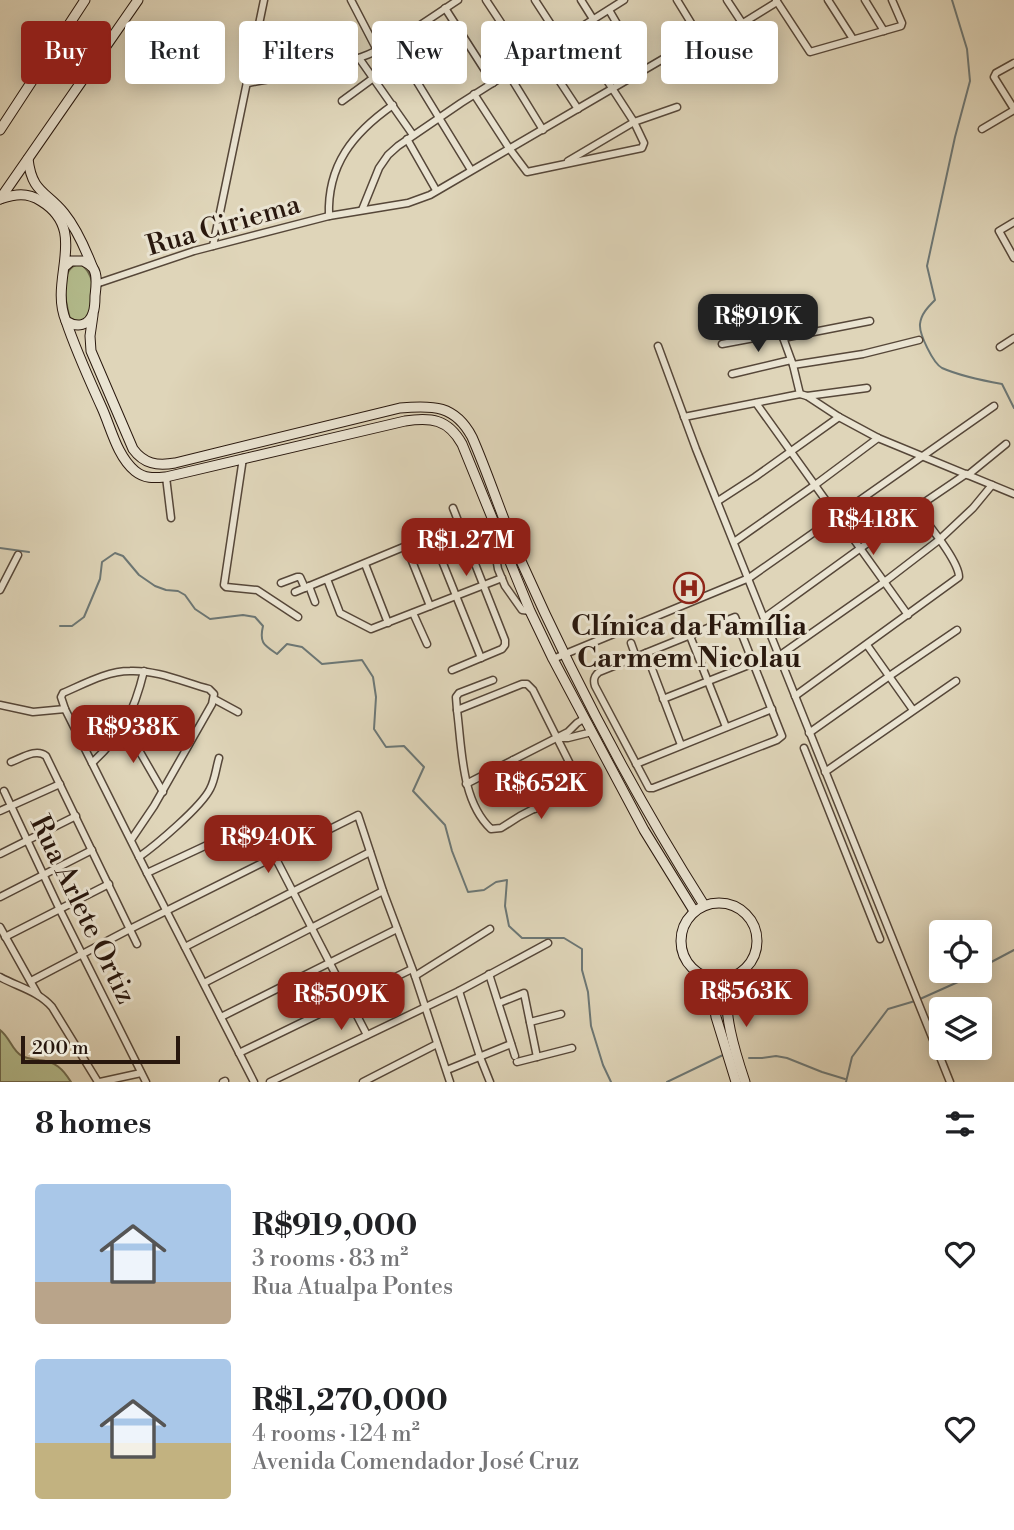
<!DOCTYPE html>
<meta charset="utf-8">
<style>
:root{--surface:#fff;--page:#f2f2f2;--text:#202124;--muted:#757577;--accent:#8f2418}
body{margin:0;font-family:"Libre Bodoni",serif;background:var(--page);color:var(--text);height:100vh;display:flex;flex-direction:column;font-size:26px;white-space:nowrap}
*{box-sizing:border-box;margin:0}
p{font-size:23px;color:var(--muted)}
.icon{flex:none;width:38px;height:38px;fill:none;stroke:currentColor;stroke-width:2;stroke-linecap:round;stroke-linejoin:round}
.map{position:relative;height:1082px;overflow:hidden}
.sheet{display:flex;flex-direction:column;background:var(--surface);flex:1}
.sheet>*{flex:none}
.guide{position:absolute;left:21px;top:21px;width:973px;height:63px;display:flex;gap:14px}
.tools{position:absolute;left:929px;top:920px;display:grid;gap:14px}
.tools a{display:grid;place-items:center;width:63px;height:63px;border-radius:7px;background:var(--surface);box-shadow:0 4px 18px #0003;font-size:35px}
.scale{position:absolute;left:21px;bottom:18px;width:159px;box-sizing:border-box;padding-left:7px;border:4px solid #29180e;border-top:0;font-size:19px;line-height:24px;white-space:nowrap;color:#29180e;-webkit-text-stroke:5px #eae4d2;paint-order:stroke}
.price{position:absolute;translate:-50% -60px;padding:0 16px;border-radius:14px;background:var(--accent);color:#fff;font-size:23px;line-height:46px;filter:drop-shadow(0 2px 4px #0008)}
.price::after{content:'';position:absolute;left:50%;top:42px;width:21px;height:16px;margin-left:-10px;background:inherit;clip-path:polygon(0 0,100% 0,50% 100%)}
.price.current{background:#222;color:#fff}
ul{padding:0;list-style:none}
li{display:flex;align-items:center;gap:21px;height:175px;padding:0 35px}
li span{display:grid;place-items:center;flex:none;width:196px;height:140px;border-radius:7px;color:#555}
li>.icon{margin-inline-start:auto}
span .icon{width:84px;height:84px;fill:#fffc;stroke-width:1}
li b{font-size:30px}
h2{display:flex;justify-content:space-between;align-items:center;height:84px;padding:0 35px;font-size:30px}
.tag{padding:0 24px;border-radius:7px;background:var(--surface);box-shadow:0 4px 18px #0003;font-size:24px;line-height:63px}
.tag.current{background:var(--accent);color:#fff}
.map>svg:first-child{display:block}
</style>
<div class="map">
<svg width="1014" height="1082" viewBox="0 0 1014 1082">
<rect width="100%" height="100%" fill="#dfd5b9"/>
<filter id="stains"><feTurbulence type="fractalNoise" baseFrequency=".00286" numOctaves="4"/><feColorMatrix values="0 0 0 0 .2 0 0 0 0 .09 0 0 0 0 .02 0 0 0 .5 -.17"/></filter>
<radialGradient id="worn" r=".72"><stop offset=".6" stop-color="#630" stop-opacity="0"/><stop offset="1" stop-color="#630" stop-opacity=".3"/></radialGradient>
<!-- green -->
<g fill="#b4bd8e" stroke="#6e6a4e" stroke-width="2">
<path d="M80 264C95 272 97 302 88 315 86 319 83 321 80 324L70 319C66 304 57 267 80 264Z"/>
<path d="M0 1030C10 1037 12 1051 22 1056 28 1059 33 1059 39 1060 55 1061 63 1069 71 1082H0Z"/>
</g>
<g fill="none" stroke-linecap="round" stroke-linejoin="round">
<!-- stream -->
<g stroke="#6c7775" stroke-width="2">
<path d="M952 0 967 49 970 81 955 137 927 266 935 300C928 307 921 314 920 324 919 334 933 363 942 368 958 375 985 381 1002 384L1014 408"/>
<polyline points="0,548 29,552"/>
<path d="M60 626H72L84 617 100 579 102 562 115 553 123 556 139 575 155 586 166 590 178 591 185 595 195 609 210 619 243 615 255 617 263 626C259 643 264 645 277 654L287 644 302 647 322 664 362 660 373 677 376 697 374 729 386 747 404 746 424 767 413 791 445 825 452 851 468 892 484 890 496 882 507 880 505 906 509 926 522 938H564L582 949V970L588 992 591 1026 603 1065 611 1082"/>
<polyline points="980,968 1014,950"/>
<polyline points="920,999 958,982 975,971"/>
<polyline points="749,1058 762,1058 776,1056 787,1058 822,1072 845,1079"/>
<polyline points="667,1082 723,1055"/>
<polyline points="846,1082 852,1057 888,1009 915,1001"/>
</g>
<!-- street casing -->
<g stroke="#564739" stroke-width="9">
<g id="street">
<polyline points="351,0 377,50"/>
<polyline points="486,0 527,62"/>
<polyline points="535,0 561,40"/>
<polyline points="581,0 593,19"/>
<polyline points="727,0 764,56"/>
<polyline points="776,0 810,52 901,26 902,23 892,0"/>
<polyline points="828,0 853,39"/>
<polyline points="865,0 884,31"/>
<polyline points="445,8 493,83"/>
<polyline points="609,10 644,70"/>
<polyline points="743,23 777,2"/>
<polyline points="392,41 471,170"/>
<polyline points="541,53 578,109"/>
<polyline points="359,58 413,135"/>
<polyline points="1014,63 996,73 994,77 1014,109"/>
<polyline points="508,73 543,130"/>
<path d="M248 83C285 76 323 71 359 58 391 47 429 19 458 0"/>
<polyline points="474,94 509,148 527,172 642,148 644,143 634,122 575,31"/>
<polyline points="342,101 372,79"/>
<polyline points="982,129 1014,110"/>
<polyline points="407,139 436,190"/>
<polyline points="568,161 634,122 677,107"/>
<polyline points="362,210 379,168 388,155 398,146 461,103 624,0"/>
<path d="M329 216C327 165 353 133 393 105"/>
<polyline points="1014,222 999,231 1014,258"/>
<polyline points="213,246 264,0"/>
<polyline points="96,284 194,251 329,216 408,203 430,195 692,42 696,39 696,31 677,0"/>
<polyline points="777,321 793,365 800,394"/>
<polyline points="783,338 870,321"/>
<polyline points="722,344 781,333"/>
<polyline points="658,346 696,449 950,1082"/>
<polyline points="1000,347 1014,338"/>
<polyline points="793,365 863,354 919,340"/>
<polyline points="732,374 791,360"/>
<polyline points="807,396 867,388"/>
<polyline points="756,403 908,615"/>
<polyline points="684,417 800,394 807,396 839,417 878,438 1014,494"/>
<polyline points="243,458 224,585 226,587 257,590 298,617"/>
<polyline points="968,475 1006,444"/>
<polyline points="166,477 171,518"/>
<polyline points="718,501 755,477 839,417"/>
<polyline points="498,534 493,540 498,569 505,586 522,610 530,611"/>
<polyline points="432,536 481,658"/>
<polyline points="734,542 815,485 878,438"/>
<polyline points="406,546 430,606"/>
<polyline points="365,564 388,623"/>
<polyline points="327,579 340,613 371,629 502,578"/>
<polyline points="281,583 297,577 300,577 305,588"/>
<polyline points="309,586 315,602"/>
<polyline points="0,590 18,555"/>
<polyline points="295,592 459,524"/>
<polyline points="413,613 427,644"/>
<path d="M735 617 782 736 777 740 653 788H649L595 686C593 680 594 676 599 672Z"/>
<polyline points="764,618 916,508 966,474"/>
<polyline points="690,636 726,727"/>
<polyline points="631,643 636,657"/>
<polyline points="867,645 913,710"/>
<polyline points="646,653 681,745"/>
<polyline points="779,656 883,583 939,540 973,508 992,485"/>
<polyline points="553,659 749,578 994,406"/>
<polyline points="452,670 502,649 505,645 505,640 453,508"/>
<path d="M795 696 959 577C959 561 927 523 916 508"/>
<polyline points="214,699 238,712"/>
<polyline points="663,699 754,663"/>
<polyline points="0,705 33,712 65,709"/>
<polyline points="457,710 456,697 459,693 493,680"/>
<polyline points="125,726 163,792"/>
<polyline points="809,733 888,677 957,630"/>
<polyline points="559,738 568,738 592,732"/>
<polyline points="804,748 880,939"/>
<polyline points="513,760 535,809"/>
<path d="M11 762C22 758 36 748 46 756L137 944"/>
<path d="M92 763C123 734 134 712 144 671"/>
<polyline points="636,764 772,709"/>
<polyline points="825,772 956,681"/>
<polyline points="466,784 568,732 577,723 585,718"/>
<path d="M580 784 533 690 527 684H522L457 710C462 748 461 801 491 829L501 828 520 816 597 776"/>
<polyline points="4,791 60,910 146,1082"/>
<polyline points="0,811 60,784"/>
<path d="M131 840 154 806 212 704 214 694 209 689C183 682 157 670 130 671 107 671 84 684 63 693L61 697 65 709 147 873 254 1082"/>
<polyline points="0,854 76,816"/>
<path d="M139 857C156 845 201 807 210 789 215 780 216 768 219 758"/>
<polyline points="147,873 237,831 248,829 258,831 275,857 367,1035"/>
<polyline points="0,897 92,850"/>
<polyline points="0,927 38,995"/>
<polyline points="5,937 109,884"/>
<polyline points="185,947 370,852"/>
<polyline points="489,974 515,1056"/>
<polyline points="415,976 490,929"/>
<path d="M0 977C18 987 38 991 52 1007L98 1082"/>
<polyline points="31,981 130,929 358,815 383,891 415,976 450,1082"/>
<polyline points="204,983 383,891"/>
<polyline points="459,991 480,1057 490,1082"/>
<polyline points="499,1003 524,993 537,1057"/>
<polyline points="221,1017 397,929"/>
<polyline points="530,1022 561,1014"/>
<polyline points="239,1053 412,969"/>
<polyline points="517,1062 572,1048"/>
<polyline points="447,1070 511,1044"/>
<polyline points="100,1082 141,1073"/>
<polyline points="223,1082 225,1081"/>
<polyline points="270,1082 459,991 548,943"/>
<polyline points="363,1082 437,1044"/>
</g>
</g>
<!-- secondary casing -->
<g stroke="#29180e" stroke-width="11">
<g id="secondary">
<path d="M49 59 65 50C82 53 84 66 81 81"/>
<polyline points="0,130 85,0"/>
<path d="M28 159C32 193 46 191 64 213 77 229 85 248 92 266"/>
<path d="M0 199C15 194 27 192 41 201 90 231 48 279 66 321 77 328 89 326 93 313 95 308 95 301 95 296 96 287 98 275 93 268 90 264 87 263 83 261H71L64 267"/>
<polyline points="0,199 138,0"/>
<path d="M93 315 90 336 91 351 133 449C144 464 157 466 175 463L400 408C433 405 455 405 472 437 490 478 503 521 521 561 574 680 635 796 704 905"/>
<path d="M66 321C76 351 89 379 102 408 111 428 117 456 135 471 145 479 154 478 166 477L405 421C431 417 448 419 462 444L530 611 553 659 644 830 694 911"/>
<circle cx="719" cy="941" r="38"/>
<path d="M727 978C723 1013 734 1049 745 1082"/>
<polyline points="713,979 713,999 716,1017 736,1082"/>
</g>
</g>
<!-- street -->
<use href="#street" stroke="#eae4d2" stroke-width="6"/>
<!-- secondary -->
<use href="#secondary" stroke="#eae4d2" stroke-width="9"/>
</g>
<!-- icons -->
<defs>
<g id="hospital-ring" transform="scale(1.575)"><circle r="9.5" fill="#eae4d2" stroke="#8f2418" stroke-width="1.5"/><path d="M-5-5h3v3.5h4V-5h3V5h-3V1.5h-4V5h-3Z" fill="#8f2418"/></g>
</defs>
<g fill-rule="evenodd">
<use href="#hospital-ring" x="689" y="588"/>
</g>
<g text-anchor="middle" stroke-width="6" stroke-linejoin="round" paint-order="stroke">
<!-- street labels -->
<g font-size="28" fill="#29180e" stroke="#eae4d2">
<text transform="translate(223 224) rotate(-16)" y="10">Rua Ciriema</text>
<text transform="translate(84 909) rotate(64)" y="10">Rua Arlete Ortiz</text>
</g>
<!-- poi labels -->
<g font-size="28" font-weight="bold" fill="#29180e" stroke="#eae4d2">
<text x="689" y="635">Clínica da Família<tspan x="689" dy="32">Carmem Nicolau</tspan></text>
</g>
</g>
<rect width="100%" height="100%" filter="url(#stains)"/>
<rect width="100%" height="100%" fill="url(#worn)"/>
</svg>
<div class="tools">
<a><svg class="icon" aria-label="locate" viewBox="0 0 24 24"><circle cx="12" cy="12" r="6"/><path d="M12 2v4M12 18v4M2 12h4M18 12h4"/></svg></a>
<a><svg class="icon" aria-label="layers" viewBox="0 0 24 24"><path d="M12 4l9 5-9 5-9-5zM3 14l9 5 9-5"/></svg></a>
</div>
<div class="scale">200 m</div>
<b class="price current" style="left:758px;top:354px">R$919K</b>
<b class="price" style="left:873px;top:557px">R$418K</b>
<b class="price" style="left:466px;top:578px">R$1.27M</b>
<b class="price" style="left:133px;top:765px">R$938K</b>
<b class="price" style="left:541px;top:821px">R$652K</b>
<b class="price" style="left:268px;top:875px">R$940K</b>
<b class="price" style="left:746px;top:1029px">R$563K</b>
<b class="price" style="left:341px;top:1032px">R$509K</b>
<div class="guide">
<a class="tag current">Buy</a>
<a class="tag">Rent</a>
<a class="tag">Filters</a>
<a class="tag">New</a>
<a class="tag">Apartment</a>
<a class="tag">House</a>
</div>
</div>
<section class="sheet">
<h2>8 homes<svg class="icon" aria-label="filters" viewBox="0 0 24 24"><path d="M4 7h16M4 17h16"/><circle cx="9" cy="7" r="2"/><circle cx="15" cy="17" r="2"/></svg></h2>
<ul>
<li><span style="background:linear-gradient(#a9c7e8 70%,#b9a48a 0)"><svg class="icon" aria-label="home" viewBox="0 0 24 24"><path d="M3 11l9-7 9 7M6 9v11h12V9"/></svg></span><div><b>R$919,000</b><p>3 rooms · 83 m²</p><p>Rua Atualpa Pontes</p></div><svg class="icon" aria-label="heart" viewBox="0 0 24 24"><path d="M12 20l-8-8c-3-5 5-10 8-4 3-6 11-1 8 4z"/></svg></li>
<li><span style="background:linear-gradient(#a9c7e8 60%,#c2b280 0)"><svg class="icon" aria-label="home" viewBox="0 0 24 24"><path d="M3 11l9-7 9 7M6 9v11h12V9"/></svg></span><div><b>R$1,270,000</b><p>4 rooms · 124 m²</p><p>Avenida Comendador José Cruz</p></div><svg class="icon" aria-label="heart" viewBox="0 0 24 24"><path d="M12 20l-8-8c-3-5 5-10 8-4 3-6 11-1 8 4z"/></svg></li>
</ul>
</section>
